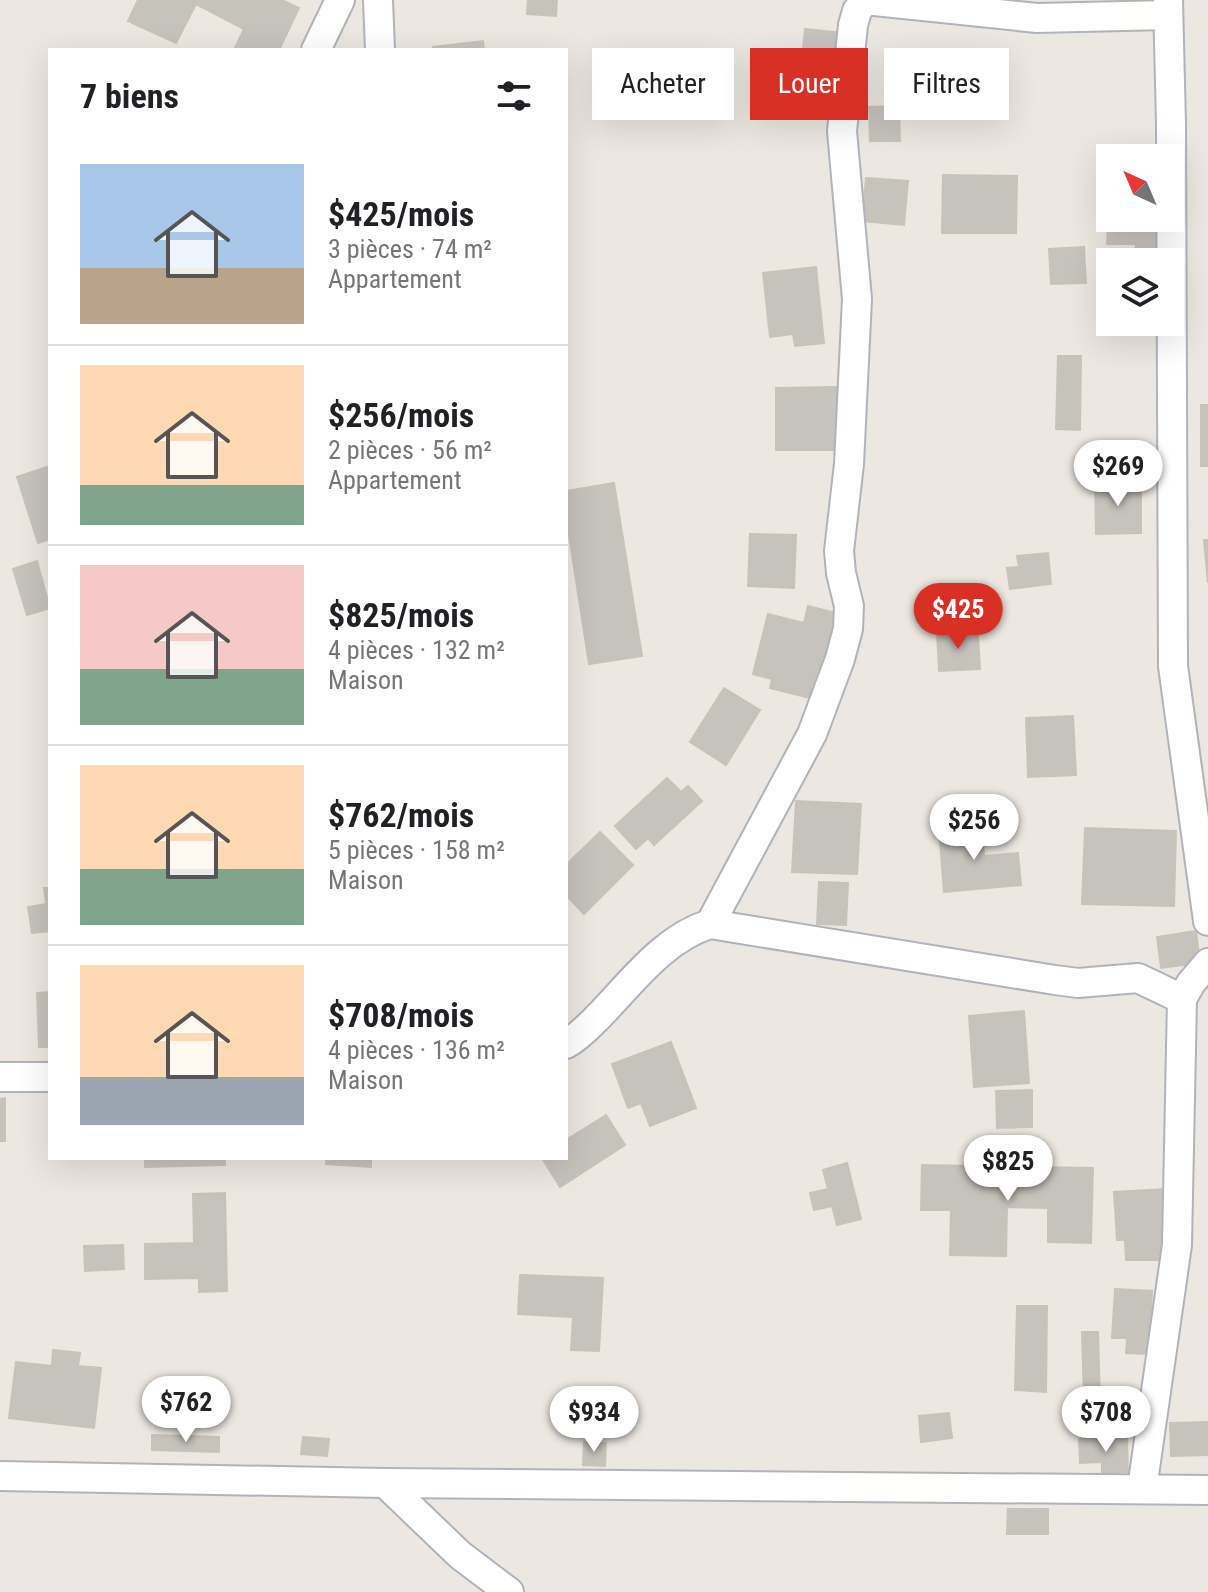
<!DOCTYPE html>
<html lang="fr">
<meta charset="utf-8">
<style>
:root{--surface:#fff;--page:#f6f6f6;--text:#202124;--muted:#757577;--line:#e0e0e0;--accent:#d93025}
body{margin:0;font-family:"Roboto Condensed",sans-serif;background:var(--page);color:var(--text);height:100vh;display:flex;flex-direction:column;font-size:30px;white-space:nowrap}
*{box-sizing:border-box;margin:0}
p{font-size:26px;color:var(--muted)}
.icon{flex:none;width:44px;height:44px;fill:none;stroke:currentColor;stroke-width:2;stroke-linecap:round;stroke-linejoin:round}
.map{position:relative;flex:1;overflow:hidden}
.panel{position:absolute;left:48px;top:48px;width:520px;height:1112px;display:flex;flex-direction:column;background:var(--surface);border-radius:0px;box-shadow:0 8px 32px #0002}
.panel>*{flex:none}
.hud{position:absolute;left:592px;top:48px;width:496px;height:72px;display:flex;gap:16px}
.needle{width:52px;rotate:316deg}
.fabs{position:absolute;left:1096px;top:144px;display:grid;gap:16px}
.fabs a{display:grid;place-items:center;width:88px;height:88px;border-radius:0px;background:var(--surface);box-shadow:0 8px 32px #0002;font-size:40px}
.price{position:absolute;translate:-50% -68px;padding:0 18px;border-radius:28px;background:#fff;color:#222;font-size:26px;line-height:52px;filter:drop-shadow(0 2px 4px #0008)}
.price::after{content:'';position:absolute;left:50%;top:48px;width:24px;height:18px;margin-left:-12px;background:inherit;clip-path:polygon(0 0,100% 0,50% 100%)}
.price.on{background:var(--accent);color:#fff}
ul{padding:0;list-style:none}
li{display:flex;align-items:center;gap:24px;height:200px;padding:0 32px}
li+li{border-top:2px solid var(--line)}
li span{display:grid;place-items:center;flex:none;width:224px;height:160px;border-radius:0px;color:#555}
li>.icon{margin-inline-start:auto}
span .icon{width:96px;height:96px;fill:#fffc;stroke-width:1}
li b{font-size:34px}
h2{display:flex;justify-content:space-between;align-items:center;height:96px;padding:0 32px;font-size:34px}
.chip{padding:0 28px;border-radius:0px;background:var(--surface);box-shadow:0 8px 32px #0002;font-size:28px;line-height:72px}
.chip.on{background:var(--accent);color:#fff}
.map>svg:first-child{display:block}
</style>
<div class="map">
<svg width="1208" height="1592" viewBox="0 0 1208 1592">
<rect width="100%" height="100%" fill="#ede7e1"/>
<!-- building -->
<g fill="#c6c2bc" stroke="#c8c3ba" stroke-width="2">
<polygon points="138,0 282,0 299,8 279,50 234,50 244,29 196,4 176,43 128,21"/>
<polygon points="528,0 557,0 556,16 527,14"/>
<polygon points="805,29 844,33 838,80 800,76"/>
<polygon points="483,41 484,50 433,50 433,47"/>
<polygon points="899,106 900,141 870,141 869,107"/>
<polygon points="943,175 1017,176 1016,233 942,233"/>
<polygon points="866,178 908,181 904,225 862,221"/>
<polygon points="1109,197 1110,218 1160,218 1159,258 1135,257 1136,244 1107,244"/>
<polygon points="1084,247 1086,283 1051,284 1049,249"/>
<polygon points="816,267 824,343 795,346 793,334 770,337 763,273"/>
<polygon points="1058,356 1081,356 1080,430 1056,429"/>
<polygon points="836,387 836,450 776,450 776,388"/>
<rect x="1201" y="405" width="7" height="61"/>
<polygon points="50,466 50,539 38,543 17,477"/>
<polygon points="1095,482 1141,482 1141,533 1096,534"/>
<polygon points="614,483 642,656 589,664 566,516 566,491"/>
<polygon points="750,534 796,535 794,588 748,586"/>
<polygon points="1204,540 1208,540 1208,583"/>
<polygon points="1048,553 1051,584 1010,589 1007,568 1019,567 1017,556"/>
<polygon points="37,561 50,608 27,615 13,569"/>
<polygon points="808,606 840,614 818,700 770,688 772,679 753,674 768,614 804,623"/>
<polygon points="964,630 964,635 978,635 980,669 939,671 937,632"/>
<polygon points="724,688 760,710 726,765 690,742"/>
<polygon points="1073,716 1076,775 1028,777 1026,718"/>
<polygon points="667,778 681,792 688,786 702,801 654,845 648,838 636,849 615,826"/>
<polygon points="796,801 861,804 857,874 792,872"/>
<polygon points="982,825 984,856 1018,853 1021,885 944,892 939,829"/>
<polygon points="1085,828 1176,831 1174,906 1082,904"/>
<polygon points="600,832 633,865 584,914 566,895 566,865"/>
<polygon points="819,882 848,883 846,925 817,924"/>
<polygon points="44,888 50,888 50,931 32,933 28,907 46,904"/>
<polygon points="1196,931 1200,963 1161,968 1157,937"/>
<polygon points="50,992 50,1047 39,1047 37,993"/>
<polygon points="1024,1011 1029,1083 974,1087 969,1016"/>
<polygon points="671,1042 696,1108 650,1126 641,1103 628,1108 612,1064"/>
<polygon points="1032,1090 1032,1127 997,1128 996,1091"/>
<polygon points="5,1098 5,1141 0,1141 0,1099"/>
<polygon points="606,1115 625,1145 560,1187 542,1158 566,1158 566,1140"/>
<polygon points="145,1158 225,1158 225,1165 145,1167"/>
<polygon points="326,1158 371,1158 371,1167 326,1164"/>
<polygon points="847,1163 861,1219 837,1225 832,1206 814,1210 810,1193 828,1189 823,1170"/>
<polygon points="922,1165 1093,1168 1091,1243 1048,1242 1048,1208 1007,1207 1006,1256 950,1255 951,1210 921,1210"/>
<polygon points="1164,1189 1167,1260 1126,1260 1125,1240 1117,1240 1114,1192"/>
<polygon points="225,1193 227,1291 199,1292 199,1278 145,1279 145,1244 194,1243 193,1194"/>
<polygon points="123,1245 124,1269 85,1271 84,1246"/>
<polygon points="520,1275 603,1278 599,1351 571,1350 573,1317 518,1314"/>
<polygon points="1115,1289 1152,1291 1149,1354 1126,1353 1127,1338 1112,1338"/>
<polygon points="1017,1306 1047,1306 1046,1392 1015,1390"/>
<polygon points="1082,1332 1098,1332 1101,1436 1085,1437"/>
<polygon points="53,1350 80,1353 78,1366 101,1368 94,1428 9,1418 16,1362 52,1366"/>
<polygon points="949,1413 952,1438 921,1442 919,1416"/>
<polygon points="1208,1422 1208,1455 1171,1456 1170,1423"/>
<polygon points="152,1435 219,1437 219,1452 152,1450"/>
<polygon points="303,1437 329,1439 327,1456 301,1454"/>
<polygon points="1127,1437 1128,1472 1102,1474 1102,1462 1080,1463 1079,1439"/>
<polygon points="584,1442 606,1443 605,1466 583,1465"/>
<polygon points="1008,1509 1048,1509 1048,1534 1007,1534"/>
</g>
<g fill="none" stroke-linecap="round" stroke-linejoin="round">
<!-- minor casing -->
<g stroke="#b1b3bc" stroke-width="32">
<g id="minor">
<polyline points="378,0 380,50"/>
<polyline points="1168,0 1171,124 1173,666 1208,921"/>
<polyline points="316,50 340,0"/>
<polyline points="710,924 812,734 840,659 848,629 849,606 841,573 839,551 849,464 857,299 842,131 853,25 857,11 865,0 1037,18 1168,15"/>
<path d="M566 1044C579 1037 589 1026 599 1016 632 982 664 938 710 924L1055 980 1078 983 1138 978 1182 999"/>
<polyline points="0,1077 50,1077"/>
<polyline points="0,1476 385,1483 1208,1490"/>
<polyline points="385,1483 460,1555 509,1592"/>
<polyline points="1142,1489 1177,1245 1182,999 1191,983 1208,963"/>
</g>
</g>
<!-- minor -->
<use href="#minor" stroke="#fff" stroke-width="28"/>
</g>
</svg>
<div class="fabs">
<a><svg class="needle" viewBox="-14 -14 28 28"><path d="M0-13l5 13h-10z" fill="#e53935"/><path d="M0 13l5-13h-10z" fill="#757577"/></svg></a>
<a><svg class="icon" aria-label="layers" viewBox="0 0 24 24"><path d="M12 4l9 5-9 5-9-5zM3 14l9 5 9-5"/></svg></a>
</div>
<b class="price" style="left:1118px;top:508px">$269</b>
<b class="price on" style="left:958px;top:651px">$425</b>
<b class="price" style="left:974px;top:862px">$256</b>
<b class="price" style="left:1008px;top:1203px">$825</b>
<b class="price" style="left:186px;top:1444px">$762</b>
<b class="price" style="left:594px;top:1454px">$934</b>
<b class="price" style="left:1106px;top:1454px">$708</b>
<div class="hud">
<a class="chip">Acheter</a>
<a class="chip on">Louer</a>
<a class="chip">Filtres</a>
</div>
<section class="panel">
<h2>7 biens<svg class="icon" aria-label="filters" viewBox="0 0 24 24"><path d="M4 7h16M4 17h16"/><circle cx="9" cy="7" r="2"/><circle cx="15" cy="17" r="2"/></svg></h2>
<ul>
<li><span style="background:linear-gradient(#a9c7e8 65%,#b9a48a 0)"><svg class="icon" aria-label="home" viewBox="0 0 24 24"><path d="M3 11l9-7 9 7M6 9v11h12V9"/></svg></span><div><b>$425/mois</b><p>3 pièces · 74 m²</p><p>Appartement</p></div></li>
<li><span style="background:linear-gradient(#ffd9b3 75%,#7fa58c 0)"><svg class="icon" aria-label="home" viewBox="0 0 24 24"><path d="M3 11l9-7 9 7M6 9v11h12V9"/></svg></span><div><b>$256/mois</b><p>2 pièces · 56 m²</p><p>Appartement</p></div></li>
<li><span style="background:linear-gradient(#f6c9c9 65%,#7fa58c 0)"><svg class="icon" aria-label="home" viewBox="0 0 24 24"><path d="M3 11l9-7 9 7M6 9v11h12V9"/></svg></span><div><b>$825/mois</b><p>4 pièces · 132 m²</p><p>Maison</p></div></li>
<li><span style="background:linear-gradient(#ffd9b3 65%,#7fa58c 0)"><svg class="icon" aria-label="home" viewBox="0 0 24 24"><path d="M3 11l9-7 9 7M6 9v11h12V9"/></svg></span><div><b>$762/mois</b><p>5 pièces · 158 m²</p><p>Maison</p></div></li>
<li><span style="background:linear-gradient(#ffd9b3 70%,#9aa5b1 0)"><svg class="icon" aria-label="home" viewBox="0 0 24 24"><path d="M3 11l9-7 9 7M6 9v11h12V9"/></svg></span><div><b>$708/mois</b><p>4 pièces · 136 m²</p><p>Maison</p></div></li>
</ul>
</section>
</div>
